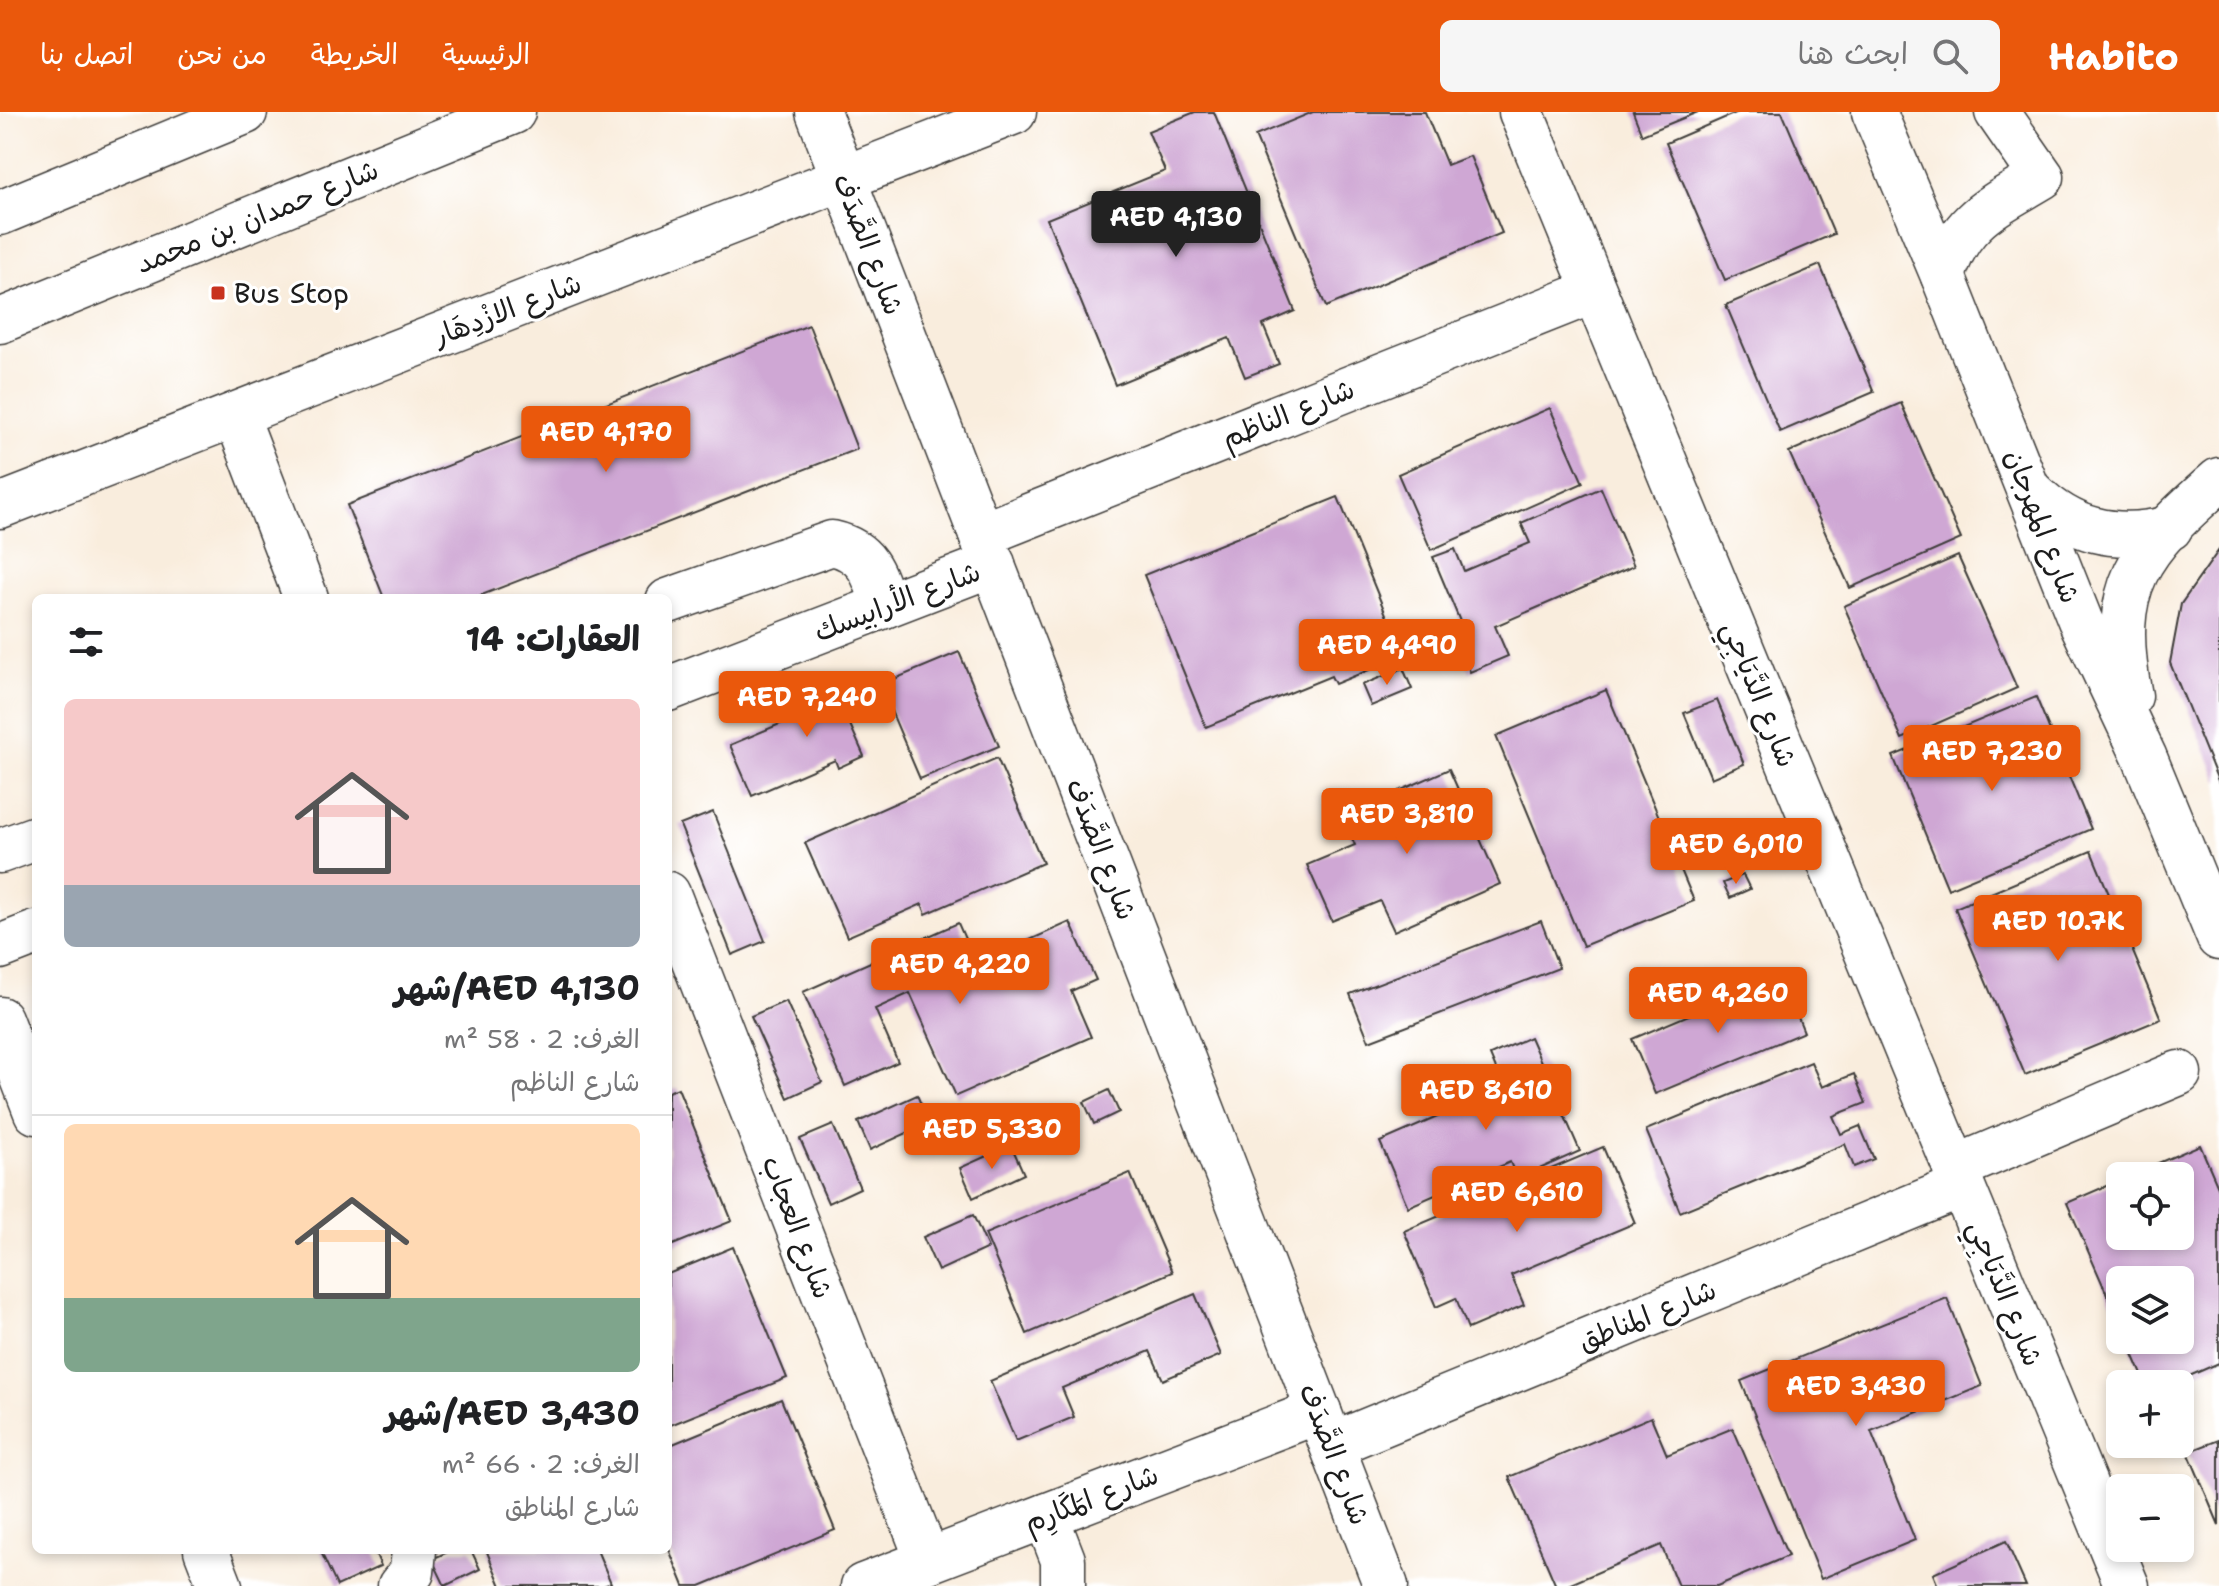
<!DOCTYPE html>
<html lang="ar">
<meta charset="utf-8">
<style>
:root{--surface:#fff;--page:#f6f6f6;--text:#202124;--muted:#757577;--line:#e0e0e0;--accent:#ea580c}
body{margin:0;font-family:"Shantell Sans","Playpen Sans Arabic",sans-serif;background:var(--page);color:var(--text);direction:rtl;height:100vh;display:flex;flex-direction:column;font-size:30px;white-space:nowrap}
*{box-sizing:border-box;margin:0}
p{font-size:26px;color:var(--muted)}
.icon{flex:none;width:44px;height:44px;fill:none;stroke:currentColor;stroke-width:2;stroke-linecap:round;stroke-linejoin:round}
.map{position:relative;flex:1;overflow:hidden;direction:ltr}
.drawer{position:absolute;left:32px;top:482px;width:640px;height:960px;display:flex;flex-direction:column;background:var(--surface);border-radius:12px;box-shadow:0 4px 12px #0003;direction:rtl}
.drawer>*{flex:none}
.controls{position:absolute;left:2106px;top:1050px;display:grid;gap:16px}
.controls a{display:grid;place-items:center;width:88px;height:88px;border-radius:12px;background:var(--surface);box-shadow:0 4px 12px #0003;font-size:40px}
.price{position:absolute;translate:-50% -68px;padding:0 18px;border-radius:8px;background:var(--accent);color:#fff;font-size:26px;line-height:52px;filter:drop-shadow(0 2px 4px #0008)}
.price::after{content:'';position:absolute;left:50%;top:48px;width:24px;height:18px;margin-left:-12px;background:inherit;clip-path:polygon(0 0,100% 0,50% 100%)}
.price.current{background:#222;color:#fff}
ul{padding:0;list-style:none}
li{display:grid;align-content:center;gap:16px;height:424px;padding:0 32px}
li+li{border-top:2px solid var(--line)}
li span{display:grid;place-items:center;height:248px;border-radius:12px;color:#555}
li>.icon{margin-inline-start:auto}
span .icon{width:144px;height:144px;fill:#fffc;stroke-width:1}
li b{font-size:34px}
h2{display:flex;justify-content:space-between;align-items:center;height:96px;padding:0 32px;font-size:34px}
header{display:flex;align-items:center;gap:48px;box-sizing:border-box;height:112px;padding:0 40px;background:var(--accent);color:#fff}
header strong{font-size:38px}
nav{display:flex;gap:44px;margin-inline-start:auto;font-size:28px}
.search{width:560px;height:72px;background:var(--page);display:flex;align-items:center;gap:20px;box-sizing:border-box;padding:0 28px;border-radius:12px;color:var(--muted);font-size:30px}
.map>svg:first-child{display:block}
</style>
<header>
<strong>Habito</strong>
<div class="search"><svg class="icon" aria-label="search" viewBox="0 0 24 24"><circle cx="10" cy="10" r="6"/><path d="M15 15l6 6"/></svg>ابحث هنا</div>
<nav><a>الرئيسية</a><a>الخريطة</a><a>من نحن</a><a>اتصل بنا</a></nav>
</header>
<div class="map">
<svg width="2219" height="1474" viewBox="0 0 2219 1474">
<rect width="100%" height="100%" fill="#fff"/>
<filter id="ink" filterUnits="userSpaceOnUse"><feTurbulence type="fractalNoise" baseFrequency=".0125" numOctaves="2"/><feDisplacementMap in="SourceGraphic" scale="16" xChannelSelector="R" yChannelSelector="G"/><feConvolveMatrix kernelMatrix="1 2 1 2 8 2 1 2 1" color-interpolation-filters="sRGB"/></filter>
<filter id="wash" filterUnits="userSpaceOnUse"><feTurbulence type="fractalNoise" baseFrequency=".006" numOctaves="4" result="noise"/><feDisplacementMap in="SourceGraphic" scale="32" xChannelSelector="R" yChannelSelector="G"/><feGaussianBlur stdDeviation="1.8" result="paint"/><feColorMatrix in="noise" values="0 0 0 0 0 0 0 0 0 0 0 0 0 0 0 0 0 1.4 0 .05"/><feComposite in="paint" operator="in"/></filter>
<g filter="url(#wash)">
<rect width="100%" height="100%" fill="#f9eddd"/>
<g id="blocks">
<!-- building -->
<g fill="#cfa7d4">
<polygon points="1195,0 1214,0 1295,199 1263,213 1279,252 1245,265 1229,226 1115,273 1047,107 1165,59 1148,19"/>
<polygon points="1313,0 1425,0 1447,53 1470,44 1502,121 1326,195 1255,24"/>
<polygon points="1633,0 1698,0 1642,23"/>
<polygon points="1738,0 1782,0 1834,122 1725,168 1666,31"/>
<polygon points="1820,153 1874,280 1780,320 1726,193"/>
<polygon points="809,213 857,337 474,486 384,486 347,393"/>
<polygon points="1901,291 1961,427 1850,476 1789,340"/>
<polygon points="1550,296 1583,371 1431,438 1398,362"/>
<polygon points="1601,376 1634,454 1495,514 1508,544 1470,560 1457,530 1467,526 1433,445 1455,437 1464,459 1530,431 1521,411"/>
<polygon points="1338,385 1403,544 1335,572 1331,564 1206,615 1144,463"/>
<polygon points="2219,438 2219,671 2170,551 2181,492"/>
<polygon points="1958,444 2017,576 1902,627 1844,494"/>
<polygon points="959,540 999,634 920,667 880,573"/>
<polygon points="1403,556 1412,577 1371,594 1362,573"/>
<polygon points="871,564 883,592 848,608 864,644 838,656 835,648 752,684 730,633 813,598 809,590"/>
<polygon points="1606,578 1694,789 1583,834 1496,624"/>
<polygon points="2036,585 2091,717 1948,777 1893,644"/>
<polygon points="1717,588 1744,652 1711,666 1684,601"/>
<polygon points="997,646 1043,751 926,802 922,792 847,825 805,731"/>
<polygon points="1449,657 1500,772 1394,819 1380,789 1332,809 1307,753 1355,733 1342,704"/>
<polygon points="713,700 765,829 732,843 680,713"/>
<polygon points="1763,713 1776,743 1744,758 1730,727"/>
<polygon points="2091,739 2161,907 2025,963 1955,796"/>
<polygon points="1743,763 1750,777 1730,786 1723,771"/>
<polygon points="1541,809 1559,856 1369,929 1350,882"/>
<polygon points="1070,810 1096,868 1071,879 1091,925 956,984 910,881 875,897 898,950 845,974 803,880 958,811 976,852"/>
<polygon points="1781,864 1804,920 1655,982 1632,927"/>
<polygon points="786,889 822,970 788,986 751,904"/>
<polygon points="1530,925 1580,1039 1517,1067 1510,1050 1408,1095 1380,1030 1504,976 1490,943"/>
<polygon points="1811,950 1822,975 1854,962 1866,991 1833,1004 1841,1022 1860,1014 1874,1047 1854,1055 1845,1032 1680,1100 1646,1018"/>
<polygon points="678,976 732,1109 668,1135 668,980"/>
<polygon points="1109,978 1119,1000 1094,1012 1084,990"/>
<polygon points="917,983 929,1011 870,1038 858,1010"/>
<polygon points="833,1013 860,1076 828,1091 800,1027"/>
<polygon points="1011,1033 1024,1062 973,1086 960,1056"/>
<polygon points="2200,1033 2219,1077 2219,1251 2171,1272 2146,1272 2127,1228 2180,1228 2180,1168 2120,1168 2120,1212 2067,1091 2120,1068 2120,1124 2180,1124 2180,1064 2128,1064"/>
<polygon points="1603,1035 1635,1111 1511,1163 1524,1193 1468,1217 1456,1186 1436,1195 1404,1119"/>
<polygon points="1130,1061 1172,1160 1027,1222 985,1122"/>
<polygon points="973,1103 988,1136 938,1159 923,1125"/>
<polygon points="733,1135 787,1266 668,1314 668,1162"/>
<polygon points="1195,1182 1221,1243 1163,1268 1150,1239 1062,1276 1074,1305 1016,1329 990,1269"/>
<polygon points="1947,1186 1982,1274 1871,1319 1915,1428 1821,1467 1741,1269"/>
<polygon points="781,1287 835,1418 700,1474 684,1474 668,1435 668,1334"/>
<polygon points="1651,1305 1667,1343 1733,1316 1788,1444 1717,1474 1678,1474 1661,1433 1566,1474 1556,1474 1509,1365"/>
<polygon points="2219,1328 2219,1413 2188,1340"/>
<polygon points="2006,1429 2026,1474 1938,1474 1933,1462"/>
<polygon points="320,1438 374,1438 381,1454 337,1474"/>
<polygon points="452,1438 471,1438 480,1457 445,1474 432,1447"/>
<polygon points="492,1438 597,1438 611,1471 604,1474 501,1474 487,1440"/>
</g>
</g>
</g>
<g filter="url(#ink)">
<use href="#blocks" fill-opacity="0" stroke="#3d3b39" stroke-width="2"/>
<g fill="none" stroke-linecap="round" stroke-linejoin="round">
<!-- minor casing -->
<g stroke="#3d3b39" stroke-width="47">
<g id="minor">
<polyline points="818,0 1386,1474"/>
<polyline points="1521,0 2127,1474"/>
<polyline points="1874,0 1943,164 2080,508 2144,644 2219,826"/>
<path d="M1943 164C1960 106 1994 94 2042 65L1997 0"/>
<polyline points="236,303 306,486"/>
<path d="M2031 380C2071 419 2115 430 2170 416"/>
<polyline points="0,394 1014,0"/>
<polyline points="981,423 1594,179"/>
<path d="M668 489 832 431C868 439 874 462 884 494"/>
<polyline points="668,577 993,452"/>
<path d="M2130 584C2108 473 2138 439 2219 368"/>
<polyline points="0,739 36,726"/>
<polyline points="668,782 928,1449"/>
<polyline points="0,835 36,821"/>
<polyline points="0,907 36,1000"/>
<polyline points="1955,1056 2179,961"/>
<polyline points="1332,1333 1962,1074"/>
<polyline points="1046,1404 1063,1448 1063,1474"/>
<polyline points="206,1438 220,1474"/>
<polyline points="400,1474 412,1460 414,1438"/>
<polyline points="863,1474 1319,1299"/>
</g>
</g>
<!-- major casing -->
<g stroke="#3d3b39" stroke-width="47">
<g id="major">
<polyline points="0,101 245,0"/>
<polyline points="0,209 513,0"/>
</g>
</g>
<!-- minor -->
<use href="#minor" stroke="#fff" stroke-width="44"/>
<!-- major -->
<use href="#major" stroke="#fff" stroke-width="44"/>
</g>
</g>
<!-- markers -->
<rect fill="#c8321e" stroke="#fff" stroke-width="3" x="210" y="173" width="16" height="16" rx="4"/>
<g text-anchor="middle" stroke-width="6" stroke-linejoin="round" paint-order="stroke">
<!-- street labels -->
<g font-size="28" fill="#1c1c1c" stroke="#fff">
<text transform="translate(257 104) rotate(-22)" y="10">شارع حمدان بن محمد</text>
<text transform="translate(869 132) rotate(69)" y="10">شارع الصَّدَف</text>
<text transform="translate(507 197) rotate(-21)" y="10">شارع الازْدِهَار</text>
<text transform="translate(1288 301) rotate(-22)" y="10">شارع الناظم</text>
<text transform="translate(2043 414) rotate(69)" y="10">شارع المهرجان</text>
<text transform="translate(897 489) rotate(-21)" y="10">شارع الأرابيسك</text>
<text transform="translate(1760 582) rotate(68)" y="10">شارع الدَّيَاجِي</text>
<text transform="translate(1102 737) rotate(69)" y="10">شارع الصَّدَف</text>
<text transform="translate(798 1115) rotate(69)" y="10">شارع العجاب</text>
<text transform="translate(2006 1181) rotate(68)" y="10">شارع الدَّيَاجِي</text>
<text transform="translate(1647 1203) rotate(-22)" y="10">شارع المناطق</text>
<text transform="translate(1335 1342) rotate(69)" y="10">شارع الصَّدَف</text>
<text transform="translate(1091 1386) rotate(-21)" y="10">شارع المَكَارِم</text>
</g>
<!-- poi labels -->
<g font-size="28" fill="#1c1c1c" stroke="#fff" text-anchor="start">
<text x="234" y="191">Bus Stop</text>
</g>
</g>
</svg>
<div class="controls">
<a><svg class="icon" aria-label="locate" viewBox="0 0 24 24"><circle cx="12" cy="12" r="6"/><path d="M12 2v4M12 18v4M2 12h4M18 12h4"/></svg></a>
<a><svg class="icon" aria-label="layers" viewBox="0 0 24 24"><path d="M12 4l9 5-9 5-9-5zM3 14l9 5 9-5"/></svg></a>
<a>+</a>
<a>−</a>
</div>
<b class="price current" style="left:1176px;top:147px">AED 4,130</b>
<b class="price" style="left:606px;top:362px">AED 4,170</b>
<b class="price" style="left:1387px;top:575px">AED 4,490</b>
<b class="price" style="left:807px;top:627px">AED 7,240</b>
<b class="price" style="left:1992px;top:681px">AED 7,230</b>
<b class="price" style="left:1407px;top:744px">AED 3,810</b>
<b class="price" style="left:1736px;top:774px">AED 6,010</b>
<b class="price" style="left:2058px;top:851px">AED 10.7K</b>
<b class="price" style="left:960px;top:894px">AED 4,220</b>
<b class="price" style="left:1718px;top:923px">AED 4,260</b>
<b class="price" style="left:1486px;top:1020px">AED 8,610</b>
<b class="price" style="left:992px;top:1059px">AED 5,330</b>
<b class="price" style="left:1517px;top:1122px">AED 6,610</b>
<b class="price" style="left:1856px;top:1316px">AED 3,430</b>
<section class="drawer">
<h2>العقارات: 14<svg class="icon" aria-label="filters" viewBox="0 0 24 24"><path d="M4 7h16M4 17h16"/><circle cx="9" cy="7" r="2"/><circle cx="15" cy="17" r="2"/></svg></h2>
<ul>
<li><span style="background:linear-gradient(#f6c9c9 75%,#9aa5b1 0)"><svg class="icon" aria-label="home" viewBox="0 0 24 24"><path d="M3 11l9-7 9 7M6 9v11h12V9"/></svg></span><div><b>AED 4,130/شهر</b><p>الغرف: 2 · 58 m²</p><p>شارع الناظم</p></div></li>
<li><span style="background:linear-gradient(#ffd9b3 70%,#7fa58c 0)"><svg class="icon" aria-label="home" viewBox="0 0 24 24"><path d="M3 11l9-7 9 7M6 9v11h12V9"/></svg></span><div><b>AED 3,430/شهر</b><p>الغرف: 2 · 66 m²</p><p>شارع المناطق</p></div></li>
</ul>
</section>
</div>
